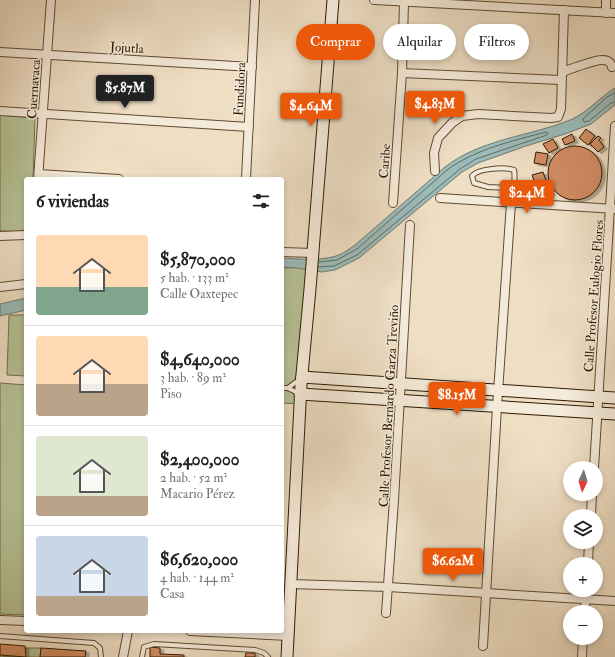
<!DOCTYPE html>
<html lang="es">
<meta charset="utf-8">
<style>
:root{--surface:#fff;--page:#f2f2f2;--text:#202124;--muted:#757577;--line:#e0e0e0;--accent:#ea580c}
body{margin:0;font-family:"IM FELL Double Pica",serif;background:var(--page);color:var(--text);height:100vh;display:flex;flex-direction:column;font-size:15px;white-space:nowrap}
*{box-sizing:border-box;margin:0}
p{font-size:13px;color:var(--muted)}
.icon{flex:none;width:22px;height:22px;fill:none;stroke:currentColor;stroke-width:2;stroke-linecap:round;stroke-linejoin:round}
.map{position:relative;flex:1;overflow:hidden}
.panel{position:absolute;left:24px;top:177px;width:260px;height:456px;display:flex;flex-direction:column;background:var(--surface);border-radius:4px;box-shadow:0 2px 6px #0003}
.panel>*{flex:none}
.top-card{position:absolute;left:296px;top:24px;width:259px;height:36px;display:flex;gap:8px}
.needle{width:26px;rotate:184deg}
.fabs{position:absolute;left:563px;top:461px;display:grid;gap:8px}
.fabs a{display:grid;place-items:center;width:40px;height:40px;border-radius:50%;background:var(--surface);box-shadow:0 2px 6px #0003;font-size:20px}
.price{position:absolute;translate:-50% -34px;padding:0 9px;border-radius:4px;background:var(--accent);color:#fff;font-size:13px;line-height:26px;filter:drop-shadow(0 1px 2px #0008)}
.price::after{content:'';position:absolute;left:50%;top:24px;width:12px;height:9px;margin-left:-6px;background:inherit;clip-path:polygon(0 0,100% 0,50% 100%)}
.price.selected{background:#222;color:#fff}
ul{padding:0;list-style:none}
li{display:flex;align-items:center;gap:12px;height:100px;padding:0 12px}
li+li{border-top:1px solid var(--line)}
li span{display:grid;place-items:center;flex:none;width:112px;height:80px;border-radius:4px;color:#555}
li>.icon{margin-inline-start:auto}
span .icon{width:48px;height:48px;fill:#fffc;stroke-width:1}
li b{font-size:17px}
h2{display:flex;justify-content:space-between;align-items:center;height:48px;padding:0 12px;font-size:17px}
.tag{padding:0 14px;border-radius:18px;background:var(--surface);box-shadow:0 2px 6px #0003;font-size:14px;line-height:36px}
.tag.selected{background:var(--accent);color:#fff}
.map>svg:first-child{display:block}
</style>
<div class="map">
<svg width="615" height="657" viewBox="0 0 615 657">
<defs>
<filter id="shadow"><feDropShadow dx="3.5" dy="2" stdDeviation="0" flood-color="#0004"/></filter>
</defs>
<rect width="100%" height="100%" fill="#eedec4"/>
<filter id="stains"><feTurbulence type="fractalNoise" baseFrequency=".005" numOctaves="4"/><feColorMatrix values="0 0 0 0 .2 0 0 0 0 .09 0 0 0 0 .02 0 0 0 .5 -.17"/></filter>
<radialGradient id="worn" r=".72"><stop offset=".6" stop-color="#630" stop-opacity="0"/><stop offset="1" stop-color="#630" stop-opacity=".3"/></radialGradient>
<!-- green -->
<g fill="#b6c296" stroke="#726e4b">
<polygon points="0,115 35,118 33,179 26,179 26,232 0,231"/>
<polygon points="306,267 299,404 282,403 282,268"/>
<polygon points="9,315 26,315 26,376 7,375"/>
<polygon points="0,383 26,385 26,615 0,614"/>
<polygon points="26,648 41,648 40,657 0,657 0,655 25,657"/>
</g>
<!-- water -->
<g fill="#9bbbba" stroke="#707b70">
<path d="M615 88V105L591 124 565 134 526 146 478 163 462 172 359 258 335 270 322 272 297 268 282 267V258C299 259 320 261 336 256 343 254 349 249 355 245L445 167C480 140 524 137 565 122 586 115 597 99 615 88Z"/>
<polygon points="26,298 26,310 0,316 0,304"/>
</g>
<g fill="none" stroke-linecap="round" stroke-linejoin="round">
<!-- shore -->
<g stroke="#656a5d" stroke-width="1">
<polyline points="615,93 607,97 583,119 583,121 584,122 589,121 611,103 615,102"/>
<path d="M318 267 334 266 357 255 460 169 476 159 547 135 548 133 546 132C512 141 476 149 447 170L357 249 337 260 319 262"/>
</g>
</g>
<!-- building -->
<g fill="#d18d63" stroke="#2f1a00" filter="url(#shadow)">
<polygon points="586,129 595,136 588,145 579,138"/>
<polygon points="572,134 575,141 565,145 562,139"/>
<polygon points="598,136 601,138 599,140 604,147 598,152 590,144"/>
<polygon points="553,139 558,148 549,153 543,144"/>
<circle cx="575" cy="173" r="27"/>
<polygon points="536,152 548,154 546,165 534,163"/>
<polygon points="543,172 547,183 536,186 532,175"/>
<polygon points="545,184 552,193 543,200 536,191"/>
<polygon points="0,644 25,646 26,657 0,655"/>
<polygon points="150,647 160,648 160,654 184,655 184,657 150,657"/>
<polygon points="41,648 86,651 85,657 40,657"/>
<polygon points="246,653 255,653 255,657 245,657"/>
</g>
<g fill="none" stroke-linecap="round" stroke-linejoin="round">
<!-- lane casing -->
<g stroke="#5f4b31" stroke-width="6">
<g id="lane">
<path d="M511 202C513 192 516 180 514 170 505 167 478 168 472 176L474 183 488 187 513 188"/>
<polyline points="282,388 288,388 300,394"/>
<polyline points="288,388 300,379"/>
<polyline points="0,636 94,643 100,648 101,657"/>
<polyline points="142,657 144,647 154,644 255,650 264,653 268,657"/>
</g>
</g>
<!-- street casing -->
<g stroke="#5f4b31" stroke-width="10">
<g id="street">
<polyline points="374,0 615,13"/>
<polyline points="606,13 606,0"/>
<polyline points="0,52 252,67"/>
<path d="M562 72C571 69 594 60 602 60 608 60 611 62 612 67"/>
<polyline points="402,73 561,80"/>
<polyline points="0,111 249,127"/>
<polyline points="435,171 434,153 438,138 452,123 462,116 478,114 551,118 558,117 561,109 564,10"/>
<polyline points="39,174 119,179"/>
<polyline points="38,179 51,0"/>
<polyline points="246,179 255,0"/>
<polyline points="440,198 615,209"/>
<polyline points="393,203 402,73 404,2"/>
<polyline points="0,236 26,235"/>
<polyline points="282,252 313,253"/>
<polyline points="0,287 26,284"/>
<polyline points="594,468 615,126"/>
<polyline points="591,516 592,494"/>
<polyline points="588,564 589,542"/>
<polyline points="290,584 388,587 615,601"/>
<polyline points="585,612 586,590"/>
<polyline points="386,613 394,500 410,225"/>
<polyline points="0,620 26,621"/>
<polyline points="190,631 288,636"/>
<polyline points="483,646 497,407 511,203"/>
<polyline points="123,657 128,631"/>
<polyline points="582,657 583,638"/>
</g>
</g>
<!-- secondary casing -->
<g stroke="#2f1a00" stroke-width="13">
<g id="secondary">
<polyline points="302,377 615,398"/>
<polyline points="300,394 615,414"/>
<polyline points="287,657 301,385 310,289 333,0"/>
</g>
</g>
<!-- lane -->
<use href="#lane" stroke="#f4ead9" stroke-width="4"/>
<!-- street -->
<use href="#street" stroke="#f4ead9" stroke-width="8"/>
<!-- secondary -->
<use href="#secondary" stroke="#f4ead9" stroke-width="11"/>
</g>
<g text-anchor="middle" stroke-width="3" stroke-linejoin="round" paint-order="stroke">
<!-- street labels -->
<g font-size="13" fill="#2f1a00" stroke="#f4ead9">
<text transform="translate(127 47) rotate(4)" y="5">Jojutla</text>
<text transform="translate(33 89) rotate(-86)" y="5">Cuernavaca</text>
<text transform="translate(239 89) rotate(-87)" y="5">Fundidora</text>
<text transform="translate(384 161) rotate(-86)" y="5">Caribe</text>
<text transform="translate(593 296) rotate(-86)" y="5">Calle Profesor Eulogio Flores</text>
<text transform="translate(388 406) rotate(-87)" y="5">Calle Profesor Bernardo Garza Treviño</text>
</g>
</g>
<rect width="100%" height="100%" filter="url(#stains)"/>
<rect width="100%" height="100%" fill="url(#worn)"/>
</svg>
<div class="fabs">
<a><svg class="needle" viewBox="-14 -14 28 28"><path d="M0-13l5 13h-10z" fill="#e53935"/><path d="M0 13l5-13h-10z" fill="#757577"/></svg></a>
<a><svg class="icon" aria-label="layers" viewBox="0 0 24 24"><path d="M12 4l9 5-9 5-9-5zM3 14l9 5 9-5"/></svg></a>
<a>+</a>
<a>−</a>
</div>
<b class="price selected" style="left:125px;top:109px">$5.87M</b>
<b class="price" style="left:435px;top:125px">$4.83M</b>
<b class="price" style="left:311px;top:127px">$4.64M</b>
<b class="price" style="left:527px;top:214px">$2.4M</b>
<b class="price" style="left:457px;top:416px">$8.15M</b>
<b class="price" style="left:453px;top:582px">$6.62M</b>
<div class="top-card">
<a class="tag selected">Comprar</a>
<a class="tag">Alquilar</a>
<a class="tag">Filtros</a>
</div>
<section class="panel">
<h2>6 viviendas<svg class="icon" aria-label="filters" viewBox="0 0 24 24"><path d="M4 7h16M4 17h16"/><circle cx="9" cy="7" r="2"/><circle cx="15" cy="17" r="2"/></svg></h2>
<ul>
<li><span style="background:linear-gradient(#ffd9b3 65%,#7fa58c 0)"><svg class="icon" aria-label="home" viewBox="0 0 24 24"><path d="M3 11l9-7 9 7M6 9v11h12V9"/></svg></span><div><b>$5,870,000</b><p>5 hab. · 133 m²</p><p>Calle Oaxtepec</p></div></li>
<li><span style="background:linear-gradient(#ffd9b3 60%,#b9a48a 0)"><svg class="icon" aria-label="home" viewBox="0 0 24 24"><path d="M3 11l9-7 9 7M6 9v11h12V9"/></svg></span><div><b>$4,640,000</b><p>3 hab. · 89 m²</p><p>Piso</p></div></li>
<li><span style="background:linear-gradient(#dfe7d0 75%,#b9a48a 0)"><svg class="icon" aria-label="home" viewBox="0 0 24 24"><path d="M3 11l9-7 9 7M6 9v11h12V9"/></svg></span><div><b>$2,400,000</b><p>2 hab. · 52 m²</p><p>Macario Pérez</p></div></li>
<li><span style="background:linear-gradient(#c9d6e8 75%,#b9a48a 0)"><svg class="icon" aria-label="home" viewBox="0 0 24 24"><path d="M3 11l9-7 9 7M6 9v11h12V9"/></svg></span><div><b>$6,620,000</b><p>4 hab. · 144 m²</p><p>Casa</p></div></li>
</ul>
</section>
</div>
